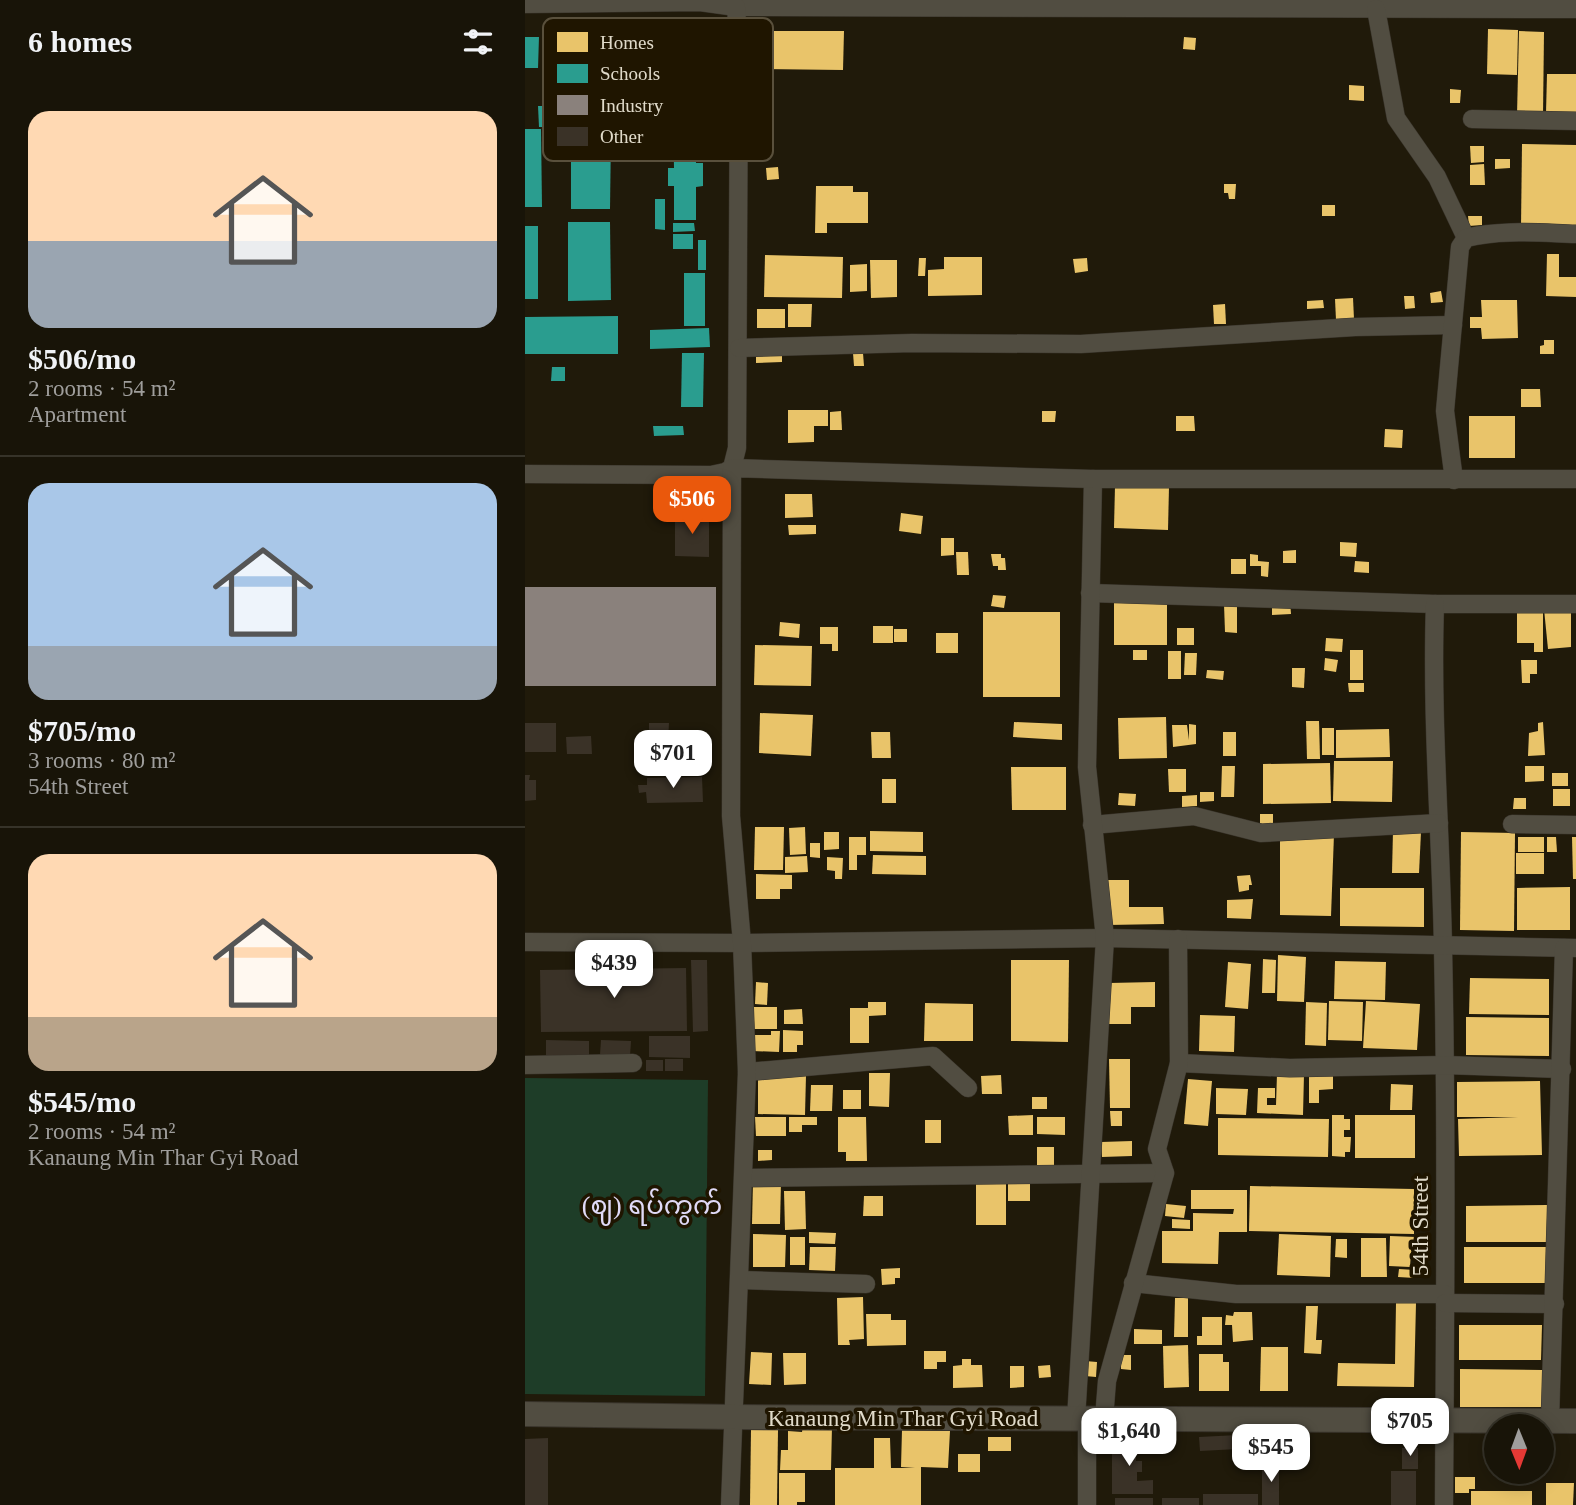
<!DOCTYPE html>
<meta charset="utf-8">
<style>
:root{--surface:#181408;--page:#252116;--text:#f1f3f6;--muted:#9f9e9c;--line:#363329;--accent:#ea580c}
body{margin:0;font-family:"Times New Roman","Noto Sans Myanmar",serif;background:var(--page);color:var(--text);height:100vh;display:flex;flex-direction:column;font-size:26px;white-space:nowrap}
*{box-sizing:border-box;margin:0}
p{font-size:23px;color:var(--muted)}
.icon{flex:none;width:38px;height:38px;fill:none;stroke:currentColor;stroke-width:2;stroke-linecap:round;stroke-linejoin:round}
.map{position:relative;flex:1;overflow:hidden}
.panel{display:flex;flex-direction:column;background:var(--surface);width:525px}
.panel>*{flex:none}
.needle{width:46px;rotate:179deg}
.buttons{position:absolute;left:959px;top:1414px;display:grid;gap:14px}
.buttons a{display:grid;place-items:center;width:70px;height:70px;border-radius:50%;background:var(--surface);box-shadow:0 4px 18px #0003,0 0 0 2px var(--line);font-size:35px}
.price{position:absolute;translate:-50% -60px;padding:0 16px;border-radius:14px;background:#fff;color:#222;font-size:23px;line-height:46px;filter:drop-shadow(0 2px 4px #0008)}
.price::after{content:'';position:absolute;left:50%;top:42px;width:21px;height:16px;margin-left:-10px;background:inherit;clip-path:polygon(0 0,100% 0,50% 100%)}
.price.on{background:var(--accent);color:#fff}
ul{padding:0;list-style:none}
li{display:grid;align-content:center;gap:14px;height:371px;padding:0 28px}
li+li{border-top:2px solid var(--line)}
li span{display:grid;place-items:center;height:217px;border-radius:21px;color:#555}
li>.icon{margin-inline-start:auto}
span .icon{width:126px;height:126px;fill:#fffc;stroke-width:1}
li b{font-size:30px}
h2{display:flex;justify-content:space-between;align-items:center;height:84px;padding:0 28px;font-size:30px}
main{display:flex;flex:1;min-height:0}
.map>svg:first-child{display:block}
</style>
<main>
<section class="panel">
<h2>6 homes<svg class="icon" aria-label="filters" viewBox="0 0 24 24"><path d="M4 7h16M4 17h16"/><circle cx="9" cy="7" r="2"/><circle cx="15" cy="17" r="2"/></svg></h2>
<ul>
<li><span style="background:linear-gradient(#ffd9b3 60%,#9aa5b1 0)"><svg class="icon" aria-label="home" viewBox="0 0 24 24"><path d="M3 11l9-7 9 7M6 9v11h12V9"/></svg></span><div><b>$506/mo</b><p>2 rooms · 54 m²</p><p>Apartment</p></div></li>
<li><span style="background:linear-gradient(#a9c7e8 75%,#9aa5b1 0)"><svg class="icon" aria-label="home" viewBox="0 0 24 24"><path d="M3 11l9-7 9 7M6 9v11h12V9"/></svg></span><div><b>$705/mo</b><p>3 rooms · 80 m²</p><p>54th Street</p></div></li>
<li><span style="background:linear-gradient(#ffd9b3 75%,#b9a48a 0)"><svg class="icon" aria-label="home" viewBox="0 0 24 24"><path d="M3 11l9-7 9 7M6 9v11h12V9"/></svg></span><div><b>$545/mo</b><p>2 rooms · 54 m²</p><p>Kanaung Min Thar Gyi Road</p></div></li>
</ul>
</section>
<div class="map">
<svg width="1051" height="1505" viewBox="0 0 1051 1505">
<rect width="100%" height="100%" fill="#201a0a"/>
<!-- green -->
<polygon fill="#1e3d28" points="0,1078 183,1080 180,1396 0,1394"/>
<!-- homes -->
<g fill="#e9c46a">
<polygon points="963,29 993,30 992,75 962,74"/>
<polygon points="233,31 319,31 318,70 233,69"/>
<polygon points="994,31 1019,32 1018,115 992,115"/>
<polygon points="659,37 671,38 670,50 658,49"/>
<polygon points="1022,74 1051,74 1051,114 1021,113"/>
<polygon points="824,85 839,86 839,101 824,100"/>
<polygon points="925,89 936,90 935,103 925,103"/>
<polygon points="997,144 1051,145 1051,228 996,227"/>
<polygon points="945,146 959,146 959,162 946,163"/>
<polygon points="970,159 985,159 985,168 970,169"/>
<polygon points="959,164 960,185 945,185 945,165"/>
<polygon points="253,167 254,179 242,180 241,168"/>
<polygon points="699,184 711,184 710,199 704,199 703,193 699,193"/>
<polygon points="291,186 328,186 328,192 343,192 343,223 302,223 302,233 290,233"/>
<rect x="797" y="205" width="13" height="11"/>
<polygon points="943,216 957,216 957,225 944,226"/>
<polygon points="1022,254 1034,254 1034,277 1051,277 1051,297 1021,296"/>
<polygon points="240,255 318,257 317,298 239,297"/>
<polygon points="419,257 457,257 457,295 403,296 403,270 419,269"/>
<polygon points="394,258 401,258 400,276 393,276"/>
<polygon points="562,258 563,271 550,273 548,259"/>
<polygon points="345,260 372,260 372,297 346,298"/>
<polygon points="342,264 342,291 325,292 325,265"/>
<polygon points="916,291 918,302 906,303 905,293"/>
<polygon points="879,296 889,296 890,308 880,309"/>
<polygon points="828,298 829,319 811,320 810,299"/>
<polygon points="798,300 799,308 782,309 782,301"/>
<polygon points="956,300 992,300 993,338 957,339 956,328 945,328 945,317 957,317"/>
<polygon points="263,304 287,304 286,327 263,327"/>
<polygon points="700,304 701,324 689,324 688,305"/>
<rect x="232" y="309" width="28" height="19"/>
<polygon points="1019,340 1029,340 1029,354 1015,354 1015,346 1019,345"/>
<polygon points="257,350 257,362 231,363 231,355"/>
<polygon points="328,353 338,353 339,366 329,366"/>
<polygon points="996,389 1015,389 1016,407 996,407"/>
<polygon points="263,410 303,410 303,426 289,426 289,442 263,443"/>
<polygon points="316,411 317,430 305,430 305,412"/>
<polygon points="517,411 531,411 530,422 517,422"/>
<polygon points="651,416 669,416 670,431 651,431"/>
<rect x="944" y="416" width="46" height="42"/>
<polygon points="860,429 878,430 877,448 859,447"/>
<polygon points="590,486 644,487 643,530 589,528"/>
<polygon points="260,494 287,494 288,517 260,518"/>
<polygon points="376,513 398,516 396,534 374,531"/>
<polygon points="263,525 291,525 291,534 264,535"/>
<polygon points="416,538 429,538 429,555 416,556"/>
<polygon points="815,542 832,543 831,557 815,556"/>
<polygon points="771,550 771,563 758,563 758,551"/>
<polygon points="431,552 443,552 444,575 432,575"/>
<polygon points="466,554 476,554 476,558 480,558 481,570 473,570 473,566 468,566"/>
<polygon points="725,554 733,555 733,561 744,562 743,577 736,576 736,566 725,566"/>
<rect x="706" y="559" width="15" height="15"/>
<polygon points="830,561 844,562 844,573 829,572"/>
<polygon points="468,595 481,596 479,608 466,606"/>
<polygon points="747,601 765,601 766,614 747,615"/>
<rect x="589" y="603" width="53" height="42"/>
<polygon points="699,604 712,604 712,633 700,632"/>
<polygon points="992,607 1018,607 1018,652 1009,652 1009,643 992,643"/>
<polygon points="1019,609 1046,609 1046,647 1023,649"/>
<rect x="458" y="612" width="77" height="85"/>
<polygon points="255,622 275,624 274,638 254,636"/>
<rect x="348" y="626" width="20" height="17"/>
<polygon points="295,627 313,627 313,651 307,651 307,644 295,644"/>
<rect x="652" y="628" width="17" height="17"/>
<rect x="369" y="629" width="13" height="13"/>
<rect x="411" y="633" width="22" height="20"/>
<polygon points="801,638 818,639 817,652 800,651"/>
<polygon points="230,645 287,646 286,686 229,685"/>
<rect x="608" y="650" width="14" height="10"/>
<rect x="825" y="650" width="13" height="30"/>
<rect x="643" y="651" width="13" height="28"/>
<polygon points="660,653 672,653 671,675 659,675"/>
<polygon points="800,658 813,660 811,672 799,670"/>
<polygon points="996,660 1012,660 1012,674 1005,674 1005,683 997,683"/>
<polygon points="767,668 780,668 779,688 767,687"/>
<polygon points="682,670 699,671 698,680 681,678"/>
<polygon points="823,683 839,683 839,692 824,692"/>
<polygon points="235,713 288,715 286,756 234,753"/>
<polygon points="641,717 642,758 594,759 593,718"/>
<polygon points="781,721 794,721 795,759 782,759"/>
<polygon points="489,722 537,724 537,740 488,737"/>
<polygon points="1018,722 1020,755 1003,756 1004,733 1013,731 1013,723"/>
<polygon points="664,724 671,725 671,744 648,747 647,725 662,725 664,740"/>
<rect x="797" y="728" width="12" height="27"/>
<polygon points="864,729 865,757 811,758 811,730"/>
<polygon points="346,732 365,732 366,758 347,758"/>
<rect x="698" y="732" width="13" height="24"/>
<polygon points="809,761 868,761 867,802 808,801"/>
<polygon points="805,763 806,803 738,804 738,764"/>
<polygon points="697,766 710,766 709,797 696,797"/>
<polygon points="1000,766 1019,766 1019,781 1000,782"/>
<polygon points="486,767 541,767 541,810 487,810"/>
<polygon points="643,769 661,769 661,792 644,792"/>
<rect x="1027" y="773" width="16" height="13"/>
<rect x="357" y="779" width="14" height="24"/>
<rect x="1028" y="789" width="17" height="17"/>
<polygon points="675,792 689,792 689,801 675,802"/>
<polygon points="594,793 611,794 610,806 593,805"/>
<polygon points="672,795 672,806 657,807 657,796"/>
<polygon points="989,798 1001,798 1001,809 988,809"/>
<rect x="735" y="814" width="13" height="10"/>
<polygon points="230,827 259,827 258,870 229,870"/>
<polygon points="280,827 281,854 265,855 264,828"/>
<polygon points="345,831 398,832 398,852 345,851"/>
<polygon points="868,831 896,832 894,873 867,873"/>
<polygon points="299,832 314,832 314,849 299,850"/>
<polygon points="936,832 990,833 989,931 935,930"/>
<polygon points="809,834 806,916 755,915 755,835"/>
<polygon points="324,837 341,837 341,855 332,855 332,870 324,870"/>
<rect x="993" y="837" width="26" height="15"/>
<polygon points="1022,837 1031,837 1032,852 1022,852"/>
<polygon points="1047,837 1051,837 1051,879 1048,879"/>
<polygon points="285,843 295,843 295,858 285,857"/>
<rect x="991" y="853" width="28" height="21"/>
<polygon points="348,855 401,856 401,875 347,874"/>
<polygon points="282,856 283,872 260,873 260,857"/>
<polygon points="302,857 318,858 317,879 310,879 310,871 302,870"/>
<polygon points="231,874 267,875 267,889 255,889 255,899 231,899"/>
<polygon points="725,875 727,885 724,885 724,890 714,892 712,876"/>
<polygon points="583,880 604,880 604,907 638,907 639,924 583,925"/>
<polygon points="1045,887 1045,930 992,930 992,888"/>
<polygon points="815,888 899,888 899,927 815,926"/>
<polygon points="728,899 726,919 702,918 702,900"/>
<polygon points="753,955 781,957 779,1002 752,1001"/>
<polygon points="738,959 751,960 750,993 737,993"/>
<polygon points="486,960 544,960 543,1042 486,1041"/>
<polygon points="810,961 861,962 860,1000 809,999"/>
<polygon points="703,962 726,964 723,1009 700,1007"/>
<polygon points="945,978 1024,979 1024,1015 944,1014"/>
<polygon points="231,982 243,983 242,1005 230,1004"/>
<polygon points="630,982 630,1007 606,1007 606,1024 584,1024 584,983"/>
<polygon points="804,1001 838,1002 837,1041 803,1040"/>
<polygon points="841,1001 895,1004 892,1050 838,1048"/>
<polygon points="343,1002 361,1002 361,1015 344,1016 344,1043 325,1043 325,1008 343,1008"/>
<polygon points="781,1002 802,1003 801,1046 780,1045"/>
<polygon points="400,1003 448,1004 448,1041 399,1041"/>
<rect x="229" y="1007" width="23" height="22"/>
<polygon points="277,1009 278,1024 259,1024 259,1010"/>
<polygon points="675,1015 710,1016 709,1052 674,1051"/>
<polygon points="941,1017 1024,1018 1024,1056 941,1055"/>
<polygon points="258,1030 278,1031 278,1045 272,1045 272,1052 258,1052"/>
<polygon points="246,1031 255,1031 254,1052 227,1051 227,1035 246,1035"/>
<polygon points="584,1059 605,1059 605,1108 585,1108"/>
<polygon points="344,1073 365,1073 364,1107 344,1106"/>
<polygon points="752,1074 779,1074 778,1115 732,1113 733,1088 750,1088 750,1098 742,1098 742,1105 751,1105"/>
<polygon points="784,1074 808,1074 808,1089 794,1090 794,1103 784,1103"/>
<polygon points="233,1075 281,1075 280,1115 233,1114"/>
<polygon points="476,1075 477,1094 457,1094 456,1076"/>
<polygon points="663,1079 687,1081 683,1126 659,1124"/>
<polygon points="1015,1081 1017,1155 934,1156 933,1119 993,1117 932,1117 932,1082"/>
<polygon points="866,1084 888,1085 887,1110 865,1110"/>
<polygon points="286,1085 308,1085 307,1111 285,1111"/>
<polygon points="691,1088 723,1089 721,1115 691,1114"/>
<rect x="318" y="1090" width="18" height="19"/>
<rect x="507" y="1097" width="15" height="12"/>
<polygon points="585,1111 597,1111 597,1126 586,1126"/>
<polygon points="508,1115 508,1135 484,1135 483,1116"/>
<polygon points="807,1115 819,1115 819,1119 825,1119 825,1130 819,1130 819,1137 826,1137 825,1152 820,1152 820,1157 807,1156"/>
<rect x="830" y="1115" width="60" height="43"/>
<polygon points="230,1117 261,1117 261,1136 231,1136"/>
<polygon points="264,1117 292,1117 292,1125 277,1125 277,1132 264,1132"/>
<polygon points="313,1117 341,1117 342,1161 321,1161 321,1152 313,1152"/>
<polygon points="512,1117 540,1117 540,1135 512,1134"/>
<polygon points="693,1118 804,1119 803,1157 693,1155"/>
<rect x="400" y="1120" width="16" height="23"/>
<polygon points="607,1141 607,1156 577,1157 576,1142"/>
<rect x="512" y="1147" width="17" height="21"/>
<polygon points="233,1150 247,1150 247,1160 233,1161"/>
<polygon points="228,1182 256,1182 255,1224 227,1224"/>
<rect x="451" y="1184" width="30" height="41"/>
<rect x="483" y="1184" width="22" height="17"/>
<polygon points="725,1186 889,1189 889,1234 724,1231"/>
<polygon points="666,1190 722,1190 722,1232 694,1232 693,1264 637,1263 637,1231 668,1231 668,1213 708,1214 709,1209 666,1209"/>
<polygon points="259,1191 280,1191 281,1229 260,1230"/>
<polygon points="339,1196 358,1196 358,1216 338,1216"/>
<polygon points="641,1204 661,1206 659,1218 640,1216"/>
<polygon points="1022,1205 1023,1242 941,1242 941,1206"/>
<polygon points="647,1219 665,1220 665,1229 647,1228"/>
<polygon points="284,1232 311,1233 310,1244 284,1243"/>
<polygon points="228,1234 261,1235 260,1267 228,1267"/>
<polygon points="754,1234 806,1236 805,1277 752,1275"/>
<polygon points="865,1236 891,1237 891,1252 886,1252 885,1267 864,1266"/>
<rect x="265" y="1237" width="15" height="28"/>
<polygon points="836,1238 861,1238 862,1277 836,1277"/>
<polygon points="811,1239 822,1239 822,1258 810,1257"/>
<polygon points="285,1247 311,1247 310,1271 284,1270"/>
<rect x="939" y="1247" width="83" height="36"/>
<polygon points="375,1268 375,1278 370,1278 370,1284 357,1285 356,1269"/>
<polygon points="874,1269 890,1270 890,1278 873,1277"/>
<polygon points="338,1297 339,1339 324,1340 325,1345 313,1345 312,1298"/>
<polygon points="650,1298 663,1298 663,1337 649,1337"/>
<polygon points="871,1303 891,1303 889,1387 812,1386 813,1363 870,1364"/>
<polygon points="781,1306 793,1306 791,1340 797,1340 796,1354 779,1353"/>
<polygon points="709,1312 727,1312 728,1340 708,1342 707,1325 700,1325 701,1315 708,1316"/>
<polygon points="341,1314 366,1314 366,1320 381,1320 381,1345 342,1346"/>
<polygon points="677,1317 697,1317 697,1345 672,1345 672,1336 677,1336"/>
<polygon points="934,1325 1017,1325 1016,1360 934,1360"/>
<polygon points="609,1329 637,1330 637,1344 609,1344"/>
<polygon points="663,1345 664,1387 639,1388 638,1346"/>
<polygon points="736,1347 763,1347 763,1391 735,1391"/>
<polygon points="399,1351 421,1351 421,1362 412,1362 412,1369 399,1369"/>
<polygon points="226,1352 247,1353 246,1385 224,1384"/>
<polygon points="258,1353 281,1353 281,1384 259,1385"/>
<polygon points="674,1354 698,1354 698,1362 704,1362 704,1391 674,1391"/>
<polygon points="596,1355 606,1355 606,1370 596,1369"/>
<polygon points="437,1359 446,1359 446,1365 457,1365 458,1387 428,1388 428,1366 437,1365"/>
<polygon points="560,1361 572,1362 571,1377 560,1376"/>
<polygon points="525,1365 526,1377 514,1378 513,1366"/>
<polygon points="485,1366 499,1366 499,1387 485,1388"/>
<polygon points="935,1369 1017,1370 1017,1407 935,1407"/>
<polygon points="278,1425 307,1426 306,1470 255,1470 256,1450 263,1450 263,1431 277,1432"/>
<polygon points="226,1430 253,1430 252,1505 225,1505"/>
<polygon points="377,1430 425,1431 423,1468 396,1467 396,1505 310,1505 310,1468 349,1468 349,1438 365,1438 366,1468 390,1468 376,1467"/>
<rect x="463" y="1437" width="23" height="14"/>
<rect x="433" y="1454" width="22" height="18"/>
<polygon points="254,1473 280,1473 280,1502 272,1502 272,1505 254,1505"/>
<polygon points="930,1477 950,1477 950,1489 944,1489 944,1493 930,1493"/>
<polygon points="1021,1483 1049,1483 1048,1505 1021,1505"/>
<rect x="946" y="1491" width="61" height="14"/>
</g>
<!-- schools -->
<g fill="#2a9d8f">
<polygon points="0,37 14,37 13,68 0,68"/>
<polygon points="13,106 24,106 24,127 14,127"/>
<polygon points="148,119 170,119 171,163 178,163 178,186 171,187 171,220 149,220 149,186 143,186 143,168 149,168"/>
<polygon points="0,129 16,129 17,207 0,207"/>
<polygon points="46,134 86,134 85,209 46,209"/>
<polygon points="130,199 140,199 140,230 130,229"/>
<polygon points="43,222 85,222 86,300 43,301"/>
<polygon points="148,223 169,223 170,231 148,232"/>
<rect x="0" y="226" width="13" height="73"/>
<rect x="148" y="234" width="20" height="15"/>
<rect x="173" y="240" width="8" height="30"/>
<rect x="159" y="273" width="21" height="53"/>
<polygon points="93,316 93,354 0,354 0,317"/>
<polygon points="184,328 185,347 125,349 125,330"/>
<polygon points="157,353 179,353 178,407 156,407"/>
<polygon points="27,367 40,367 40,381 26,381"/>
<polygon points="128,426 158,426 159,435 129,436"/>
</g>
<!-- industry -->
<rect fill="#8a817c" x="0" y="587" width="191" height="99"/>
<!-- building -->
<g fill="#3a3227">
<polygon points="150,515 184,516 184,557 150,556"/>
<rect x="0" y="723" width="31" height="29"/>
<polygon points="124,723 144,723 143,742 124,742"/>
<polygon points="66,736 67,754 42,754 41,737"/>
<rect x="156" y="740" width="22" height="28"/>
<polygon points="0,775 5,775 4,780 11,780 11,800 0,801"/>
<polygon points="177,777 178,802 122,803 121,792 114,793 113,785 122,785 122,778"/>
<polygon points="166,960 182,960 183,1031 168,1032"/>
<polygon points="161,968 162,1031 16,1032 15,970"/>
<polygon points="124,1036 165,1036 165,1058 124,1057"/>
<polygon points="21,1040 64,1041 64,1056 21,1056"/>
<polygon points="76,1040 106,1041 105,1056 75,1055"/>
<rect x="140" y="1059" width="18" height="12"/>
<rect x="121" y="1060" width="17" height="11"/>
<polygon points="713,1435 713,1449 675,1451 674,1437"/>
<polygon points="23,1438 23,1505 0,1505 0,1439"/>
<polygon points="627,1441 627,1452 611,1452 611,1461 617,1461 617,1472 612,1472 612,1481 628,1480 628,1494 587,1494 587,1442"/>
<rect x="877" y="1448" width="16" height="21"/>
<rect x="737" y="1464" width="17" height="41"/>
<rect x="866" y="1471" width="25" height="34"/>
<rect x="678" y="1494" width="55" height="11"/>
<rect x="590" y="1498" width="38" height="7"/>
<rect x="637" y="1498" width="37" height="7"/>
</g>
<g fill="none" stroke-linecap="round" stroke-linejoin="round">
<!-- street casing -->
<g stroke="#39342b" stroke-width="19">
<g id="street">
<polyline points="211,0 211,7 1051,9"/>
<polyline points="0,4 175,2 211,7 214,52 212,448 207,468 200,472 186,475 0,474"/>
<polyline points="851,9 871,118 912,177 941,238"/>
<polyline points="947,119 1051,121"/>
<polyline points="214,348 387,343 556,344 830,327 928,325"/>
<path d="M929 480 920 411 935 247 941 238C976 229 1015 233 1051 234"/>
<polyline points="565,593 910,604 1051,604"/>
<path d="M910 604C906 719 916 834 918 948 922 1134 920 1320 919 1505"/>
<polyline points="987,824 1051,825"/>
<polyline points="567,825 669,816 736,833 914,823"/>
<polyline points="0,942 217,943 580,938 1051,948"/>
<polyline points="654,1063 765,1068 920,1065 1037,1069"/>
<polyline points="0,1065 108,1063"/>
<polyline points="222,1072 408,1056 443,1088"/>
<polyline points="219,1178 640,1173"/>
<polyline points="216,1280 341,1284"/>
<polyline points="608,1283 711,1294 920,1294"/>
<polyline points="920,1303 1030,1304"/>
<polyline points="551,1419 580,938 562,767 568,479"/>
<polyline points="579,1419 582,1381 640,1173 632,1149 654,1063 653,939"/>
<polyline points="1025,1421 1039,948"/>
<polyline points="205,1505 222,1072 217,943 206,816 207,468 568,479 1051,479"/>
<polyline points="562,1505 562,1419"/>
</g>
</g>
<!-- secondary casing -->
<g stroke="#39342b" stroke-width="26">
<polyline id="secondary" points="0,1414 210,1417 1051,1421"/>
</g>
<!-- street -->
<use href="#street" stroke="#514d41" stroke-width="18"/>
<!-- secondary -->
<use href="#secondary" stroke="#514d41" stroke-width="24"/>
</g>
<g text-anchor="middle" stroke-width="7" stroke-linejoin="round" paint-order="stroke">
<!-- street labels -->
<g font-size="23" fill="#e0dac9" stroke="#1f1500">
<text transform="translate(895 1226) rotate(-90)" y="8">54th Street</text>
<text x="378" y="1426">Kanaung Min Thar Gyi Road</text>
</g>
<!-- quarter labels -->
<g font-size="26" fill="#e0daf7" stroke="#1f1500">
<text x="127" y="1214">(ဈ) ရပ်ကွက်</text>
</g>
</g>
<!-- legend -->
<rect x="18" y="18" width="230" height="143" rx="10" fill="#1f1500" stroke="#59503c" stroke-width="2"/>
<rect x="32" y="32" width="31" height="20" fill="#e9c46a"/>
<rect x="32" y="64" width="31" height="19" fill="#2a9d8f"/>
<rect x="32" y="95" width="31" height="20" fill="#8a817c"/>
<rect x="32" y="127" width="31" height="19" fill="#3a3227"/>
<g font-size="19" fill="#e0dac9">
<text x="75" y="49">Homes</text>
<text x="75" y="80">Schools</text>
<text x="75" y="112">Industry</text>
<text x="75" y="143">Other</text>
</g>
</svg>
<div class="buttons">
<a><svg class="needle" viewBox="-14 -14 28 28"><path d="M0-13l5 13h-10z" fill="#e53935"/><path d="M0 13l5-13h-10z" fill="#9f9e9c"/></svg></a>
</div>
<b class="price on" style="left:167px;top:536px">$506</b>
<b class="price" style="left:148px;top:790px">$701</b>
<b class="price" style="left:89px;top:1000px">$439</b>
<b class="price" style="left:885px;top:1458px">$705</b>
<b class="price" style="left:604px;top:1468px">$1,640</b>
<b class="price" style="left:746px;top:1484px">$545</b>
</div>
</main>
